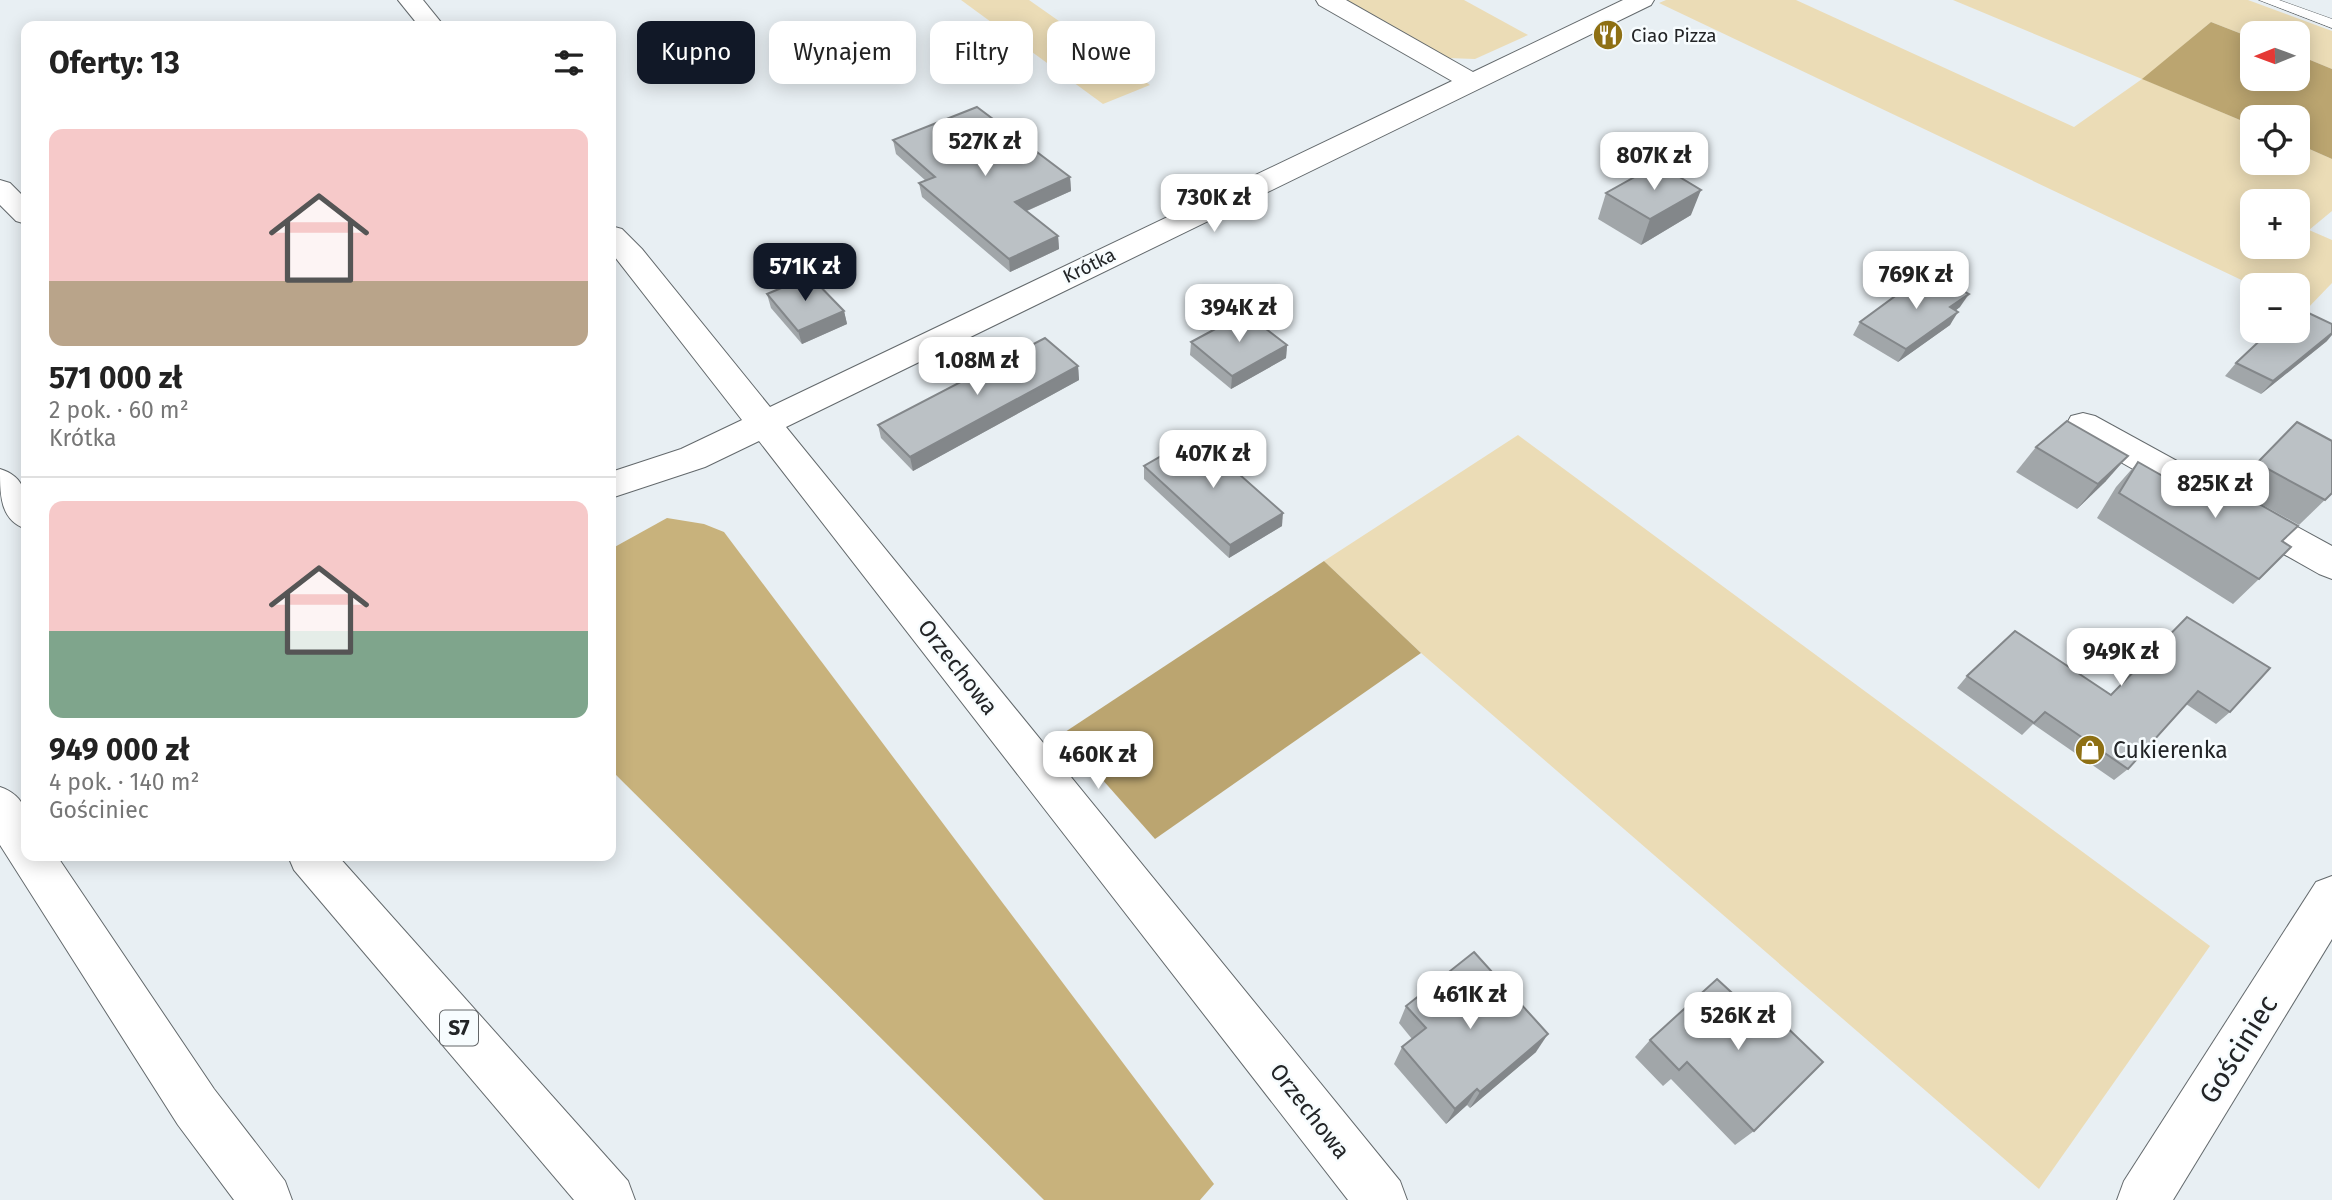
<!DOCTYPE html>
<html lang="pl">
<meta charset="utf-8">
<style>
:root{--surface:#fff;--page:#f2f2f2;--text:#222;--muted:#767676;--line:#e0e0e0;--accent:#111827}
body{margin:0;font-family:"Fira Sans",sans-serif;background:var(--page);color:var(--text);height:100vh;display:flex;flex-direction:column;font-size:26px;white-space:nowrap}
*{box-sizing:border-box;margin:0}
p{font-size:23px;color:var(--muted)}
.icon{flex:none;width:38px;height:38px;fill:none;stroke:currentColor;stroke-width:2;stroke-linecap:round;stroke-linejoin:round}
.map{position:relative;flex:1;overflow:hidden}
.panel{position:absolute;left:21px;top:21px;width:595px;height:840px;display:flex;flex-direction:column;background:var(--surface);border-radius:14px;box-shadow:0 4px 18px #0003}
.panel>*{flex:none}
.top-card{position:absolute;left:637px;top:21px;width:665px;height:63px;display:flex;gap:14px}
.needle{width:46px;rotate:269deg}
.tools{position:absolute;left:2240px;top:21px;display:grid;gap:14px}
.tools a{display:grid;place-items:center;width:70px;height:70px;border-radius:14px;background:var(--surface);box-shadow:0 4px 18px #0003;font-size:35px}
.price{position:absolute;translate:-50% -60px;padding:0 16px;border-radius:14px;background:#fff;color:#222;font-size:23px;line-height:46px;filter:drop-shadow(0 2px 4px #0008)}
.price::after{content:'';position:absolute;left:50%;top:42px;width:21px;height:16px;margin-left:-10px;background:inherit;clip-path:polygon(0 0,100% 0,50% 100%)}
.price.active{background:var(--accent);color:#fff}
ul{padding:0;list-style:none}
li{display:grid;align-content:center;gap:14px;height:371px;padding:0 28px}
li+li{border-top:2px solid var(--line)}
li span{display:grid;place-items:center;height:217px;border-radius:14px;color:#555}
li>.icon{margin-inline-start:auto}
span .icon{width:126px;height:126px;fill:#fffc;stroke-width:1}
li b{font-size:30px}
h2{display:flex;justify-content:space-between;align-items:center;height:84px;padding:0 28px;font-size:30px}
.pill{padding:0 24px;border-radius:14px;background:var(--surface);box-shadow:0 4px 18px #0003;font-size:24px;line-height:63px}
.pill.active{background:var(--accent);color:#fff}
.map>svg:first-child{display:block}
</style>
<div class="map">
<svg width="2332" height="1200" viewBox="0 0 2332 1200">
<rect width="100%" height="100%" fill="#e8eff3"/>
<!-- green -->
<g fill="#ebdcb6" fill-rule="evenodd">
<polygon points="961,0 1029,0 1150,85 1103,104"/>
<polygon points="1343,0 1464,0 1528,35 1475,59 1447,58"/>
<path d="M1666 0H1796L2074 127 2142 79 1953 0H2248L2332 31V69L2298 55V33H2252V38L2211 22 2143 79 2252 125V163H2298V144L2332 159V211L2309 230 2332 240V283L2306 310 2298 306V285H2252L1659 3ZM2252 201H2298V247H2252Z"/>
<polygon points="1518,435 2210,946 2039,1189 1421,653 1324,561"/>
</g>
<!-- forest -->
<g fill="#bba570">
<polygon points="2211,22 2252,38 2252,79 2298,79 2298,55 2332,69 2332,159 2298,144 2298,117 2252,117 2252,125 2142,79"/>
<polygon points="1324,561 1421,653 1155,839 1062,734"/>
</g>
<!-- water -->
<polygon fill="#c8b27c" points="667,518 704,524 724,532 1214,1184 1200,1200 1044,1200 611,770 611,549"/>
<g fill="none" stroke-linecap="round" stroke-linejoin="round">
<!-- lane casing -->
<g stroke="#63696c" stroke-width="1">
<polygon id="lane" points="2259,0 2279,0 2332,19 2332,28"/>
</g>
<!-- street casing -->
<g stroke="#63696c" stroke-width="2">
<g id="street">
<polygon points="398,0 423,0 444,26 419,26"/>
<polygon points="1316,0 1346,0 1473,72 1623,0 1654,0 1651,5 786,427 1400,1181 1407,1200 1348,1200 759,441 705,467 611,498 611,472 681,449 742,420 611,252 611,226 622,229 642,249 770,407 1452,81 1319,5"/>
<polygon points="0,180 10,183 26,199 26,224 16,221 0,205"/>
<polygon points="2083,413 2095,416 2332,546 2332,579 2319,574 2071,434 2066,425 2071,416"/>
</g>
</g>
<!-- secondary casing -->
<g stroke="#63696c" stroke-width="2">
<polygon id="secondary" points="2332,876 2332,939 2173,1200 2117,1200 2124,1181 2316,882"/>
</g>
<!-- highway casing -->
<g stroke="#63696c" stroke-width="2">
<g id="highway">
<path d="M0 469C30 478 26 502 26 529 0 520 0 495 0 469Z"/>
<path d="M0 787C34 799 26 825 26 856H57L214 1089 285 1181 292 1200H234L178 1125 0 845Z"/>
<polygon points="288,856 338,856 628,1181 635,1200 574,1200 294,870"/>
</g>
</g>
<!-- lane -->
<use href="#lane" fill="#fff" fill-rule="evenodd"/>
<!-- street -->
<use href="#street" fill="#fff" fill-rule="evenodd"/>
<!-- secondary -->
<use href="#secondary" fill="#fff" fill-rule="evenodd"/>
<!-- highway -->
<use href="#highway" fill="#fff" fill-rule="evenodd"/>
</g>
<!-- wall -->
<g fill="#a1a6a9">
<polygon points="893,140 1070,177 1071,191 1027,211 1058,236 1059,249 1010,272 922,197 919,183 926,181 896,154"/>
<polygon points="1606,193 1691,215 1641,245 1598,219"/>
<polygon points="767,294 844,311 847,324 802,344 771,308"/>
<polygon points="1960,307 1956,310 1950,325 1898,362 1853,335 1860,322"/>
<polygon points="2327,341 2261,394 2225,376 2236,363"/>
<polygon points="1191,342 1287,345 1286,358 1231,389 1190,355"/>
<polygon points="1078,366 1079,380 913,471 881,438 878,425"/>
<polygon points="2297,422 2332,493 2299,525 2232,488"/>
<polygon points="2036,447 2106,481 2077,509 2016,472"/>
<polygon points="2138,462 2214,505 2282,541 2259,579 2233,604 2097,518 2116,487"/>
<polygon points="1144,466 1282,526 1229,558 1144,479"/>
<polygon points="2187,617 2230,712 2216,724 2186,704 2128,769 2114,780 2033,724 2022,735 1957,688 1967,676 2111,694"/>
<polygon points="1717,979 1754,1131 1735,1145 1671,1079 1663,1086 1635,1057 1650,1040"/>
<polygon points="1406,1006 1536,1052 1470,1108 1467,1105 1446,1124 1394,1064 1402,1047 1412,1039 1399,1023"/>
</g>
<!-- shaded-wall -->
<g fill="#83878a">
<polygon points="1070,177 1071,191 1017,215 1015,202"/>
<polygon points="1701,190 1691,215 1641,245 1650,219"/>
<polygon points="1058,236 1059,249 1010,272 1009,259"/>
<polygon points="1969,294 1960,307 1942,321 1950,307"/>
<polygon points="844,311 847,324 802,344 798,331"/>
<polygon points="1958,312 1950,325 1898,362 1906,349"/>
<polygon points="2332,333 2332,335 2327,341 2261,394 2273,381"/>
<polygon points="1287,345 1286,358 1231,389 1232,376"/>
<polygon points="1078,366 1079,380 913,471 910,457"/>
<polygon points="2128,456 2106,481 2077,509 2098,484"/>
<polygon points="1283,513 1282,526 1229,558 1230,545"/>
<polygon points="1548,1034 1536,1052 1470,1108 1480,1092"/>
<polygon points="1477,1089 1467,1105 1446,1124 1455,1109"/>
</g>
<!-- building -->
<g fill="#bbc1c5" stroke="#83878a" stroke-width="2">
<polygon points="977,107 1070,177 1015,202 1058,236 1009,259 919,183 935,177 893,140"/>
<polygon points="1658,164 1701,190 1650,219 1606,193"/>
<polygon points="1928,272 1969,294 1950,307 1958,312 1906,349 1860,322"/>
<polygon points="810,276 844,311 798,331 767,294"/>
<polygon points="2298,308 2332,324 2332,333 2273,381 2236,363 2270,331 2298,331"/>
<polygon points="1245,313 1287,345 1232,376 1191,342"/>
<polygon points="1045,338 1078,366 910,457 878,425"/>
<polygon points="2067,421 2128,456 2098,484 2036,447"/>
<polygon points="2297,422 2332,441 2332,493 2325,500 2257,463"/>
<polygon points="1196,436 1283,513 1230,545 1144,466"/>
<polygon points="2138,462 2214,505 2231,488 2298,526 2282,541 2291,547 2259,579 2119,493"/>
<polygon points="2187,617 2270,668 2230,712 2198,691 2128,769 2045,712 2034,723 1967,676 2015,631 2111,695"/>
<polygon points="1474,952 1548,1034 1480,1092 1477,1089 1455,1109 1402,1047 1426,1028 1406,1006"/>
<polygon points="1717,979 1743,1003 1752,994 1823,1062 1754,1131 1687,1062 1679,1070 1650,1040"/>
</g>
<!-- icons -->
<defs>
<g id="restaurant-disc" transform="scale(1.575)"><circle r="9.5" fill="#8e7014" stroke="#f7fcfe"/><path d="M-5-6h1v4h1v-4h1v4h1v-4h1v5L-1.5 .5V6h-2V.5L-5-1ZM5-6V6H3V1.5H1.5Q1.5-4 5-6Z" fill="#fff"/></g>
<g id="shop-disc" transform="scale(1.575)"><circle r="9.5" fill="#8e7014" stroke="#f7fcfe"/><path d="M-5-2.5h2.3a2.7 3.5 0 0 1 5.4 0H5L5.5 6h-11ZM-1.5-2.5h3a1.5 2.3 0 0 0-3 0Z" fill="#fff"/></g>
</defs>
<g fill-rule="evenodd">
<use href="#restaurant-disc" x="1608" y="35"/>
<use href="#shop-disc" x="2090" y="750"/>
</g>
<g text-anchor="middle" stroke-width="5" stroke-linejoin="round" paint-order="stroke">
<!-- far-poi labels -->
<g font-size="19" fill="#232527" stroke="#f7fcfe" text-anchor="start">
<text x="1631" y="42">Ciao Pizza</text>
</g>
<!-- far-street labels -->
<g font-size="19" fill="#232527" stroke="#f7fcfe">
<text transform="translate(1089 265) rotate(-26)" y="7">Krótka</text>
</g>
<!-- shield labels -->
<rect fill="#f7fcfe" stroke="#636668" stroke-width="2" x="440" y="1010.5" width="38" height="35" rx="5"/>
<g font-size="21" font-weight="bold" fill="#232527">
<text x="459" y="1035">S7</text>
</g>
<!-- street labels -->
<g font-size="23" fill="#232527" stroke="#f7fcfe">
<text transform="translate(958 667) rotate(52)" y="8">Orzechowa</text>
<text transform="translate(1310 1111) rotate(52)" y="8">Orzechowa</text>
</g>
<!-- poi labels -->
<g font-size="23" fill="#232527" stroke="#f7fcfe" text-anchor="start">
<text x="2113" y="758">Cukierenka</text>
</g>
<!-- near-street labels -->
<g font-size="28" fill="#232527" stroke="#f7fcfe">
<text transform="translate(2238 1049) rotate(-58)" y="10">Gościniec</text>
</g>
</g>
</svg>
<div class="tools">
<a><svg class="needle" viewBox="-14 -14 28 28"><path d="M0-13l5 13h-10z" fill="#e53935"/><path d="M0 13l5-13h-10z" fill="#767676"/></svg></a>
<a><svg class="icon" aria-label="locate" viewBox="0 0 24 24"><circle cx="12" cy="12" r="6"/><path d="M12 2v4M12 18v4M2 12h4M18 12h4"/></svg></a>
<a>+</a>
<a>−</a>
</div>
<b class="price" style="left:985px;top:178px">527K zł</b>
<b class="price" style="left:1654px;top:192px">807K zł</b>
<b class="price" style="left:1214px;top:234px">730K zł</b>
<b class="price active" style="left:805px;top:303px">571K zł</b>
<b class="price" style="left:1916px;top:311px">769K zł</b>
<b class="price" style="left:1239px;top:344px">394K zł</b>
<b class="price" style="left:977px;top:397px">1.08M zł</b>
<b class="price" style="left:1213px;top:490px">407K zł</b>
<b class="price" style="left:2215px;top:520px">825K zł</b>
<b class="price" style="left:2121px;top:688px">949K zł</b>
<b class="price" style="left:1098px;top:791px">460K zł</b>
<b class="price" style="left:1470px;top:1031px">461K zł</b>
<b class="price" style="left:1738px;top:1052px">526K zł</b>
<div class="top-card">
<a class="pill active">Kupno</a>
<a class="pill">Wynajem</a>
<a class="pill">Filtry</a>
<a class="pill">Nowe</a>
</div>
<section class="panel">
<h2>Oferty: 13<svg class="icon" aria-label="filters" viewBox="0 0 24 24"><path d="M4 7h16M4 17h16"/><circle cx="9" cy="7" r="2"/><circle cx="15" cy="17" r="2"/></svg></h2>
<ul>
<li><span style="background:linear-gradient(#f6c9c9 70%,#b9a48a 0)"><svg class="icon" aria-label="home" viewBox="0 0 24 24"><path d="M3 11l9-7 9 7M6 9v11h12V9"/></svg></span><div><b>571 000 zł</b><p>2 pok. · 60 m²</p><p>Krótka</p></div></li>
<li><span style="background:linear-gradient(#f6c9c9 60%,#7fa58c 0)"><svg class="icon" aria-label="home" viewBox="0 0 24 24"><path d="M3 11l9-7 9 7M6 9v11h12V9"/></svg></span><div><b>949 000 zł</b><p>4 pok. · 140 m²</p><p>Gościniec</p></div></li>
</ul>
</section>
</div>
